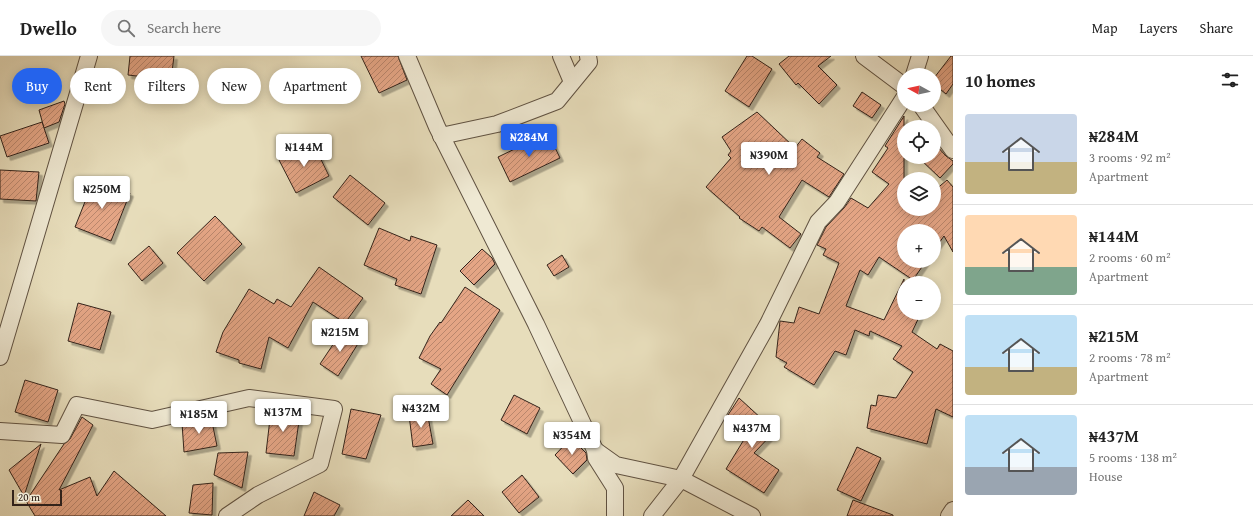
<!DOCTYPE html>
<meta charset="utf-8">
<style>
:root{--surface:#fff;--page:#f6f6f6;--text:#222;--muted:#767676;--line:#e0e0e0;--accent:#2563eb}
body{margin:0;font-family:"Gentium Book Plus",serif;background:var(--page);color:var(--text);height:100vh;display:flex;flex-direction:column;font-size:15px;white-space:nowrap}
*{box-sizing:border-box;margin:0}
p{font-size:13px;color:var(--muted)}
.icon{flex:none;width:22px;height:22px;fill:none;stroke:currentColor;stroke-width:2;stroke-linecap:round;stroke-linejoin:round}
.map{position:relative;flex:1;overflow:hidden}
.side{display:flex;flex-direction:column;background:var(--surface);width:300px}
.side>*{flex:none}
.top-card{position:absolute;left:12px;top:12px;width:380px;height:36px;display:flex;gap:8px}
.needle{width:26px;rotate:278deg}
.fabs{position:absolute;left:897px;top:12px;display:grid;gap:8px}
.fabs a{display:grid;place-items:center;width:44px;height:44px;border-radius:50%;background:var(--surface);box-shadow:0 2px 10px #0003;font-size:20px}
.scale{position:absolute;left:12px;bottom:10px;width:50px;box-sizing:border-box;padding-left:4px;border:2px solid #33231a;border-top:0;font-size:11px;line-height:14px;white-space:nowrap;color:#33231a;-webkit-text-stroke:3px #efe9d3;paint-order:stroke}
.price{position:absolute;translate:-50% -34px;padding:0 9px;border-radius:4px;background:#fff;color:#222;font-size:13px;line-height:26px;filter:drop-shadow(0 1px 2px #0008)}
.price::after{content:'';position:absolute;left:50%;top:24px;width:12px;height:9px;margin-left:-6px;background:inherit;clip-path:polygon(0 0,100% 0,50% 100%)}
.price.current{background:var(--accent);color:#fff}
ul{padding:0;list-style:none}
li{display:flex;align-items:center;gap:12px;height:100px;padding:0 12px}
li+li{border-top:1px solid var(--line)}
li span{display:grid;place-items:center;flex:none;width:112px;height:80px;border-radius:4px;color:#555}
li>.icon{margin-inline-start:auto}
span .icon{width:48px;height:48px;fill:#fffc;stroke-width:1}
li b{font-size:17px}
h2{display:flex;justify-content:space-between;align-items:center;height:48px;padding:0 12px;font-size:17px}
.chip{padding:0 14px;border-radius:18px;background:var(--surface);box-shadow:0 2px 10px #0003;font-size:14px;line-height:36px}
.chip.current{background:var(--accent);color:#fff}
header{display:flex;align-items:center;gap:24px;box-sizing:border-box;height:56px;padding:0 20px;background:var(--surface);border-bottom:1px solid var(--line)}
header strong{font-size:19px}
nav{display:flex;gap:22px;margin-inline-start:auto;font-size:14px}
.search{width:280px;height:36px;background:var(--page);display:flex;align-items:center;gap:10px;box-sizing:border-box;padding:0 14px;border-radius:22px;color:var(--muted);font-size:15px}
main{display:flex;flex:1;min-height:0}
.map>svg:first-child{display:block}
</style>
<header>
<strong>Dwello</strong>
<div class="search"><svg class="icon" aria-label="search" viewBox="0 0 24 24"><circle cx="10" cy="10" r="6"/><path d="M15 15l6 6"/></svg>Search here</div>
<nav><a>Map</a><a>Layers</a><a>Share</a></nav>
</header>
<main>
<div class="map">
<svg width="953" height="460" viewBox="0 0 953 460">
<defs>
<pattern id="building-hatch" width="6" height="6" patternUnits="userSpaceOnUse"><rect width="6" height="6" fill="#e4a585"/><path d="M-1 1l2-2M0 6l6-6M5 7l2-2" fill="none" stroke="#b9866c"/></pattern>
<filter id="shadow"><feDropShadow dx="3.5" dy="3.5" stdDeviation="0" flood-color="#0004"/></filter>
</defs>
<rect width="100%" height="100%" fill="#e7ddbb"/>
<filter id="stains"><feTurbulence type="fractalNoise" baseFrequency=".005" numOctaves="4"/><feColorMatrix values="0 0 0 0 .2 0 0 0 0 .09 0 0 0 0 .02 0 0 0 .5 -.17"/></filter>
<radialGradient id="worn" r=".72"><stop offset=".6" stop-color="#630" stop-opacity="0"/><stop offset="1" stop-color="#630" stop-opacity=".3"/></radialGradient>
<!-- building -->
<g fill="url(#building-hatch)" stroke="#33231a" filter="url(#shadow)">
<polygon points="130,0 174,0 171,24 128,19"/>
<polygon points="361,0 398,0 407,24 379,37"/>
<polygon points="747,0 752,0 772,13 749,51 725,35"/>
<polygon points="789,0 831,0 818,10 837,29 819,48 798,27 796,29 779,8"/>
<polygon points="951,0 953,0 953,28 946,38 934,28 934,22"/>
<polygon points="862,36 881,49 872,62 853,50"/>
<polygon points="64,45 65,48 59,66 44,72 39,54"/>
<polygon points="757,56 795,92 802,83 820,97 817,101 844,118 829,141 802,124 779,161 801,178 790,192 762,171 759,175 739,162 740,161 706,131 731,102 728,99 731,95 722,81"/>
<polygon points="904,60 904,153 934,153 934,135 947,124 953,131 953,196 944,180 934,194 934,175 904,175 904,205 926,205 913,224 879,201 868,219 860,214 846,250 884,264 904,223 904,257 921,257 912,276 937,293 940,288 953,295 953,361 936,353 927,388 867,372 871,349 876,350 878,339 896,342 913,316 893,303 902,290 870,275 869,280 855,274 846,299 835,295 814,329 784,311 787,307 776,301 780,265 794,267 799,251 819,258 839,207 823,199 826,193 817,189 826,171 844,152 851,142 868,152 889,128 872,116 888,92 885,90"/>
<polygon points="42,66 49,87 7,101 0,80"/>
<polygon points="548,77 560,102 510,126 498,101"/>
<polygon points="313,87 329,120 296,137 279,104"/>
<polygon points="934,87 946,100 953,105 953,108 940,122 918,101 934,101"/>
<polygon points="0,114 39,116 36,145 0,143"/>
<polygon points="350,119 385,147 368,169 333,141"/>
<polygon points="94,123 130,137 111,185 75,171"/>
<polygon points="215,160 242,188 204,225 177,197"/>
<polygon points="379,172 410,185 411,180 437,189 421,238 395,229 397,223 364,209"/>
<polygon points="149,190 163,207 142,225 128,208"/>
<polygon points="482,193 492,202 495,208 474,229 460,215"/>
<polygon points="562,199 569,211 554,220 547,209"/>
<polygon points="319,211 363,242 345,267 313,246 288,292 269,281 261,313 239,307 239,304 216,296 223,276 249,233 274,248 277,243 291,251"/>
<polygon points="465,231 500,254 447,339 431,328 441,313 419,302 430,280 440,266 441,267"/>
<polygon points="78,247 111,256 100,294 68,285"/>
<polygon points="342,275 359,286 338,320 320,308"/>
<polygon points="25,324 58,334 48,366 15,356"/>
<polygon points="514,339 540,352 527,378 501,364"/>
<polygon points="739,342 775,375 754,397 779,414 764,437 726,413 748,377 728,359"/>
<polygon points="351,353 381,359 366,403 342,398"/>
<polygon points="271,354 300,358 294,400 266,397"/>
<polygon points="427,355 433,388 413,391 409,359"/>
<polygon points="82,361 93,369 59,434 90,421 97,440 114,415 166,460 35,460 26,445 64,388 70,383"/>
<polygon points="211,361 217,390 184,396 182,367"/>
<polygon points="571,382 586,397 587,404 573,418 555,399"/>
<polygon points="41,388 24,440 9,414"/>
<polygon points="857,391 881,402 861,445 837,434"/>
<polygon points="248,396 242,432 214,419 218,397"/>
<polygon points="522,419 539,441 519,457 502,436"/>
<polygon points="213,427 212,459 189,457 193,429"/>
<polygon points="314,436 340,449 334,460 304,460"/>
<polygon points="468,444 484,460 451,460"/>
<polygon points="853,444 893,459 893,460 847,460"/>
</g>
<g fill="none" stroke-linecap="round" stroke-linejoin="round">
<!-- minor casing -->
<g stroke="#605242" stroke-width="18">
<g id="minor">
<polyline points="407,0 437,71 536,268 595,394 596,402 615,432 615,460"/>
<polyline points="561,0 572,26"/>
<polyline points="864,0 904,30"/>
<polyline points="914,19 920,0"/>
<polyline points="921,49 953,94"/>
<polyline points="441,80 497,68 557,45 589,6 588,0"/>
<polyline points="0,301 89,0"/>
<polyline points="0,375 62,379 77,349 152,364 249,342 334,353 320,408 258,439 227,460"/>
<polyline points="595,394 616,409 681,423 752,460"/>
<polyline points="652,460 681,423 768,268 818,166 837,146 904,42"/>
<polyline points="949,460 953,454"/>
</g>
</g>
<!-- minor -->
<use href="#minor" stroke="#efe9d3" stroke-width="16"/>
</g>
<rect width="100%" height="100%" filter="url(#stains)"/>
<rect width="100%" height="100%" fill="url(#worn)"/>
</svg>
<div class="fabs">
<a><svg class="needle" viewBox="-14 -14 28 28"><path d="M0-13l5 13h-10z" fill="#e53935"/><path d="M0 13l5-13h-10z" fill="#767676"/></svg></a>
<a><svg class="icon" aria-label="locate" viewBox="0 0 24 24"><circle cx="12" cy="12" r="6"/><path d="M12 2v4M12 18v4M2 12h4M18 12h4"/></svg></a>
<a><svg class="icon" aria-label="layers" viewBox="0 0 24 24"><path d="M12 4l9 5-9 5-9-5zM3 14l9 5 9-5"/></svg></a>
<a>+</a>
<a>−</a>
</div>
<div class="scale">20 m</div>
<b class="price current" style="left:529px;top:102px">₦284M</b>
<b class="price" style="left:304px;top:112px">₦144M</b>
<b class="price" style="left:769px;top:120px">₦390M</b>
<b class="price" style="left:102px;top:154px">₦250M</b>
<b class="price" style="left:340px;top:297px">₦215M</b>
<b class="price" style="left:421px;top:373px">₦432M</b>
<b class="price" style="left:283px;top:377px">₦137M</b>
<b class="price" style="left:199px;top:379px">₦185M</b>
<b class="price" style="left:752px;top:393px">₦437M</b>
<b class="price" style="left:572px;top:400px">₦354M</b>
<div class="top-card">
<a class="chip current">Buy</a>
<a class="chip">Rent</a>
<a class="chip">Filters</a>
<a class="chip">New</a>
<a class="chip">Apartment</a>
</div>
</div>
<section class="side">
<h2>10 homes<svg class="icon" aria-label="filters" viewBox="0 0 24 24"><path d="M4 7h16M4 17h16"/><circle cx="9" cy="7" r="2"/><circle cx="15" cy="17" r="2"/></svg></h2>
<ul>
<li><span style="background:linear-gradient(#c9d6e8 60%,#c2b280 0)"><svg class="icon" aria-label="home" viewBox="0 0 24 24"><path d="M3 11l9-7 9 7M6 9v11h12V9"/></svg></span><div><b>₦284M</b><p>3 rooms · 92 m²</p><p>Apartment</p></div></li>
<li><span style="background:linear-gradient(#ffd9b3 65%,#7fa58c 0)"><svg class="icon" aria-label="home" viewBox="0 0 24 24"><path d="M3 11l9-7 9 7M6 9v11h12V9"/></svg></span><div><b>₦144M</b><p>2 rooms · 60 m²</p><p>Apartment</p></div></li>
<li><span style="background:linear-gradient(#bfe0f5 65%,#c2b280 0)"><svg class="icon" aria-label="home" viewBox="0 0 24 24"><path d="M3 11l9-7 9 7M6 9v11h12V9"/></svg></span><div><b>₦215M</b><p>2 rooms · 78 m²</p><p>Apartment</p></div></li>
<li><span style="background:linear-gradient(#bfe0f5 65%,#9aa5b1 0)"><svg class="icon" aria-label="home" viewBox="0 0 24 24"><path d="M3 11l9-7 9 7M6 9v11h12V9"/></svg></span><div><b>₦437M</b><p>5 rooms · 138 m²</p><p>House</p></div></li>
</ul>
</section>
</main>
